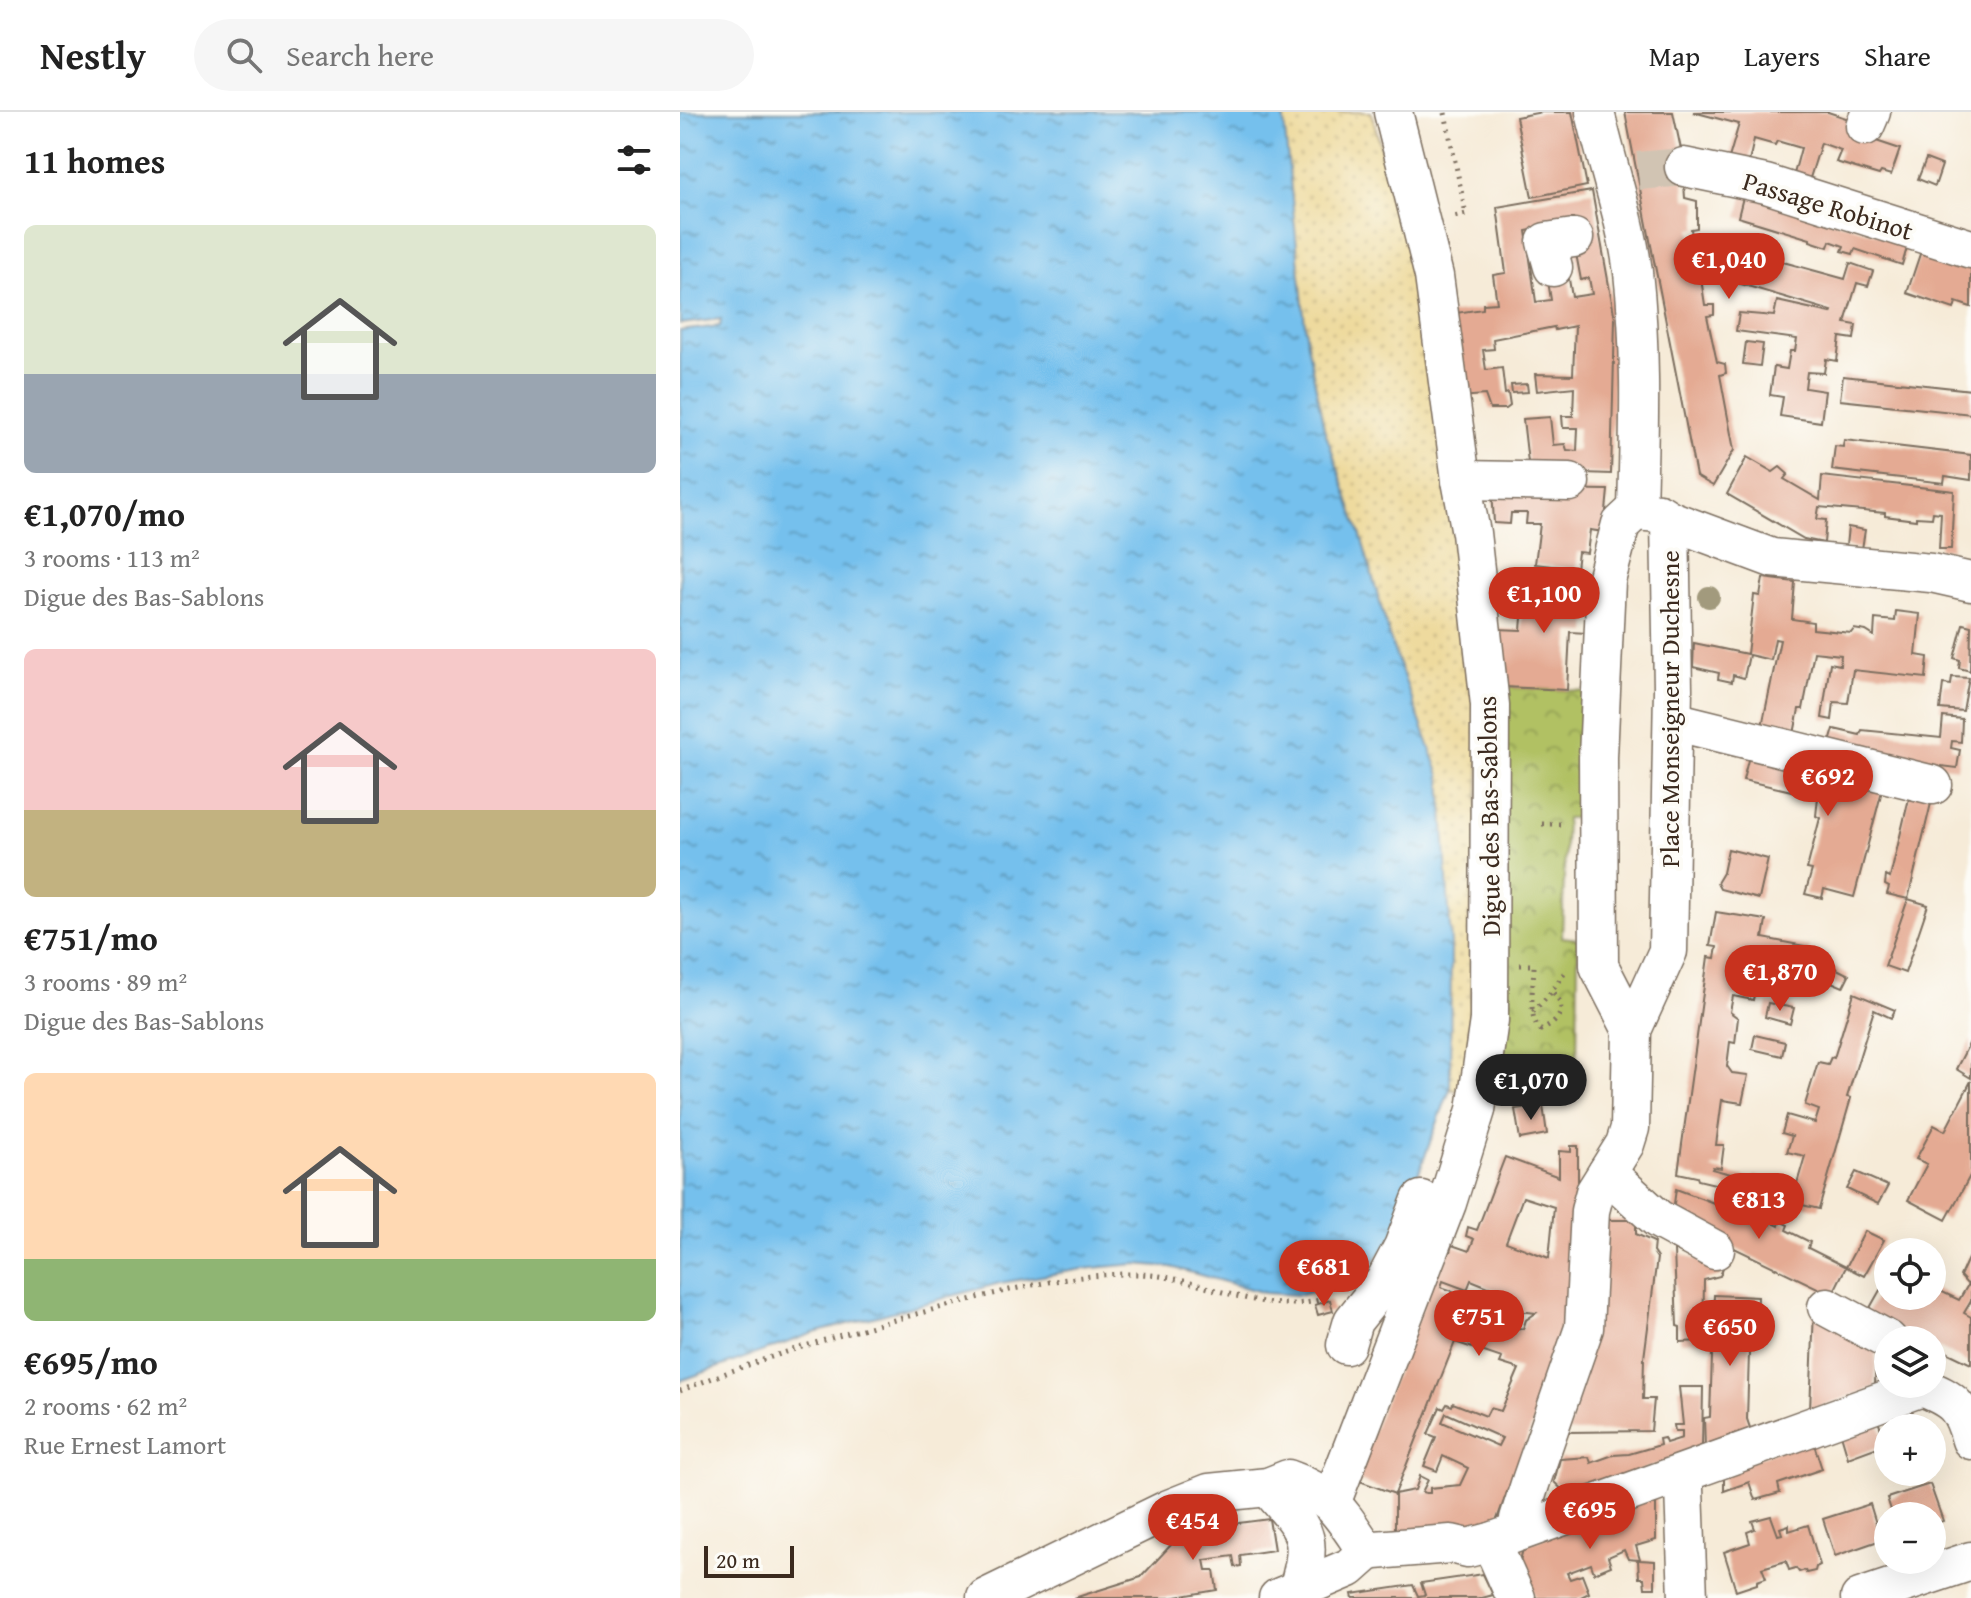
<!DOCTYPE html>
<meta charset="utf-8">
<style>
:root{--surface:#fff;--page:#f6f6f6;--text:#222;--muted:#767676;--line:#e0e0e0;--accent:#c8321e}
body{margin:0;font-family:"Gentium Book Plus",serif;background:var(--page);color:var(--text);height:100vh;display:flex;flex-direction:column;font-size:30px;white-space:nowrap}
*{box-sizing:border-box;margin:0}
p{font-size:26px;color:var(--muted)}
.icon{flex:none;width:44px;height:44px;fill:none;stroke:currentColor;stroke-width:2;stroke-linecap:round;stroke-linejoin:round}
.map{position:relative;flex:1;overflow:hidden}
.side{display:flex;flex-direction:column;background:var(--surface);width:680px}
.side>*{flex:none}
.tools{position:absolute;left:1194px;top:1126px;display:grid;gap:16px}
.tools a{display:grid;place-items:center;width:72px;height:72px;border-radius:50%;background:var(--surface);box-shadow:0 8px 32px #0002;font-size:40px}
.scale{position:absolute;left:24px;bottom:20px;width:90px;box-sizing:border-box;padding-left:8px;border:4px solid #3b2a1e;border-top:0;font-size:22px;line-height:28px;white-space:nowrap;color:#3b2a1e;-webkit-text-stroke:6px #fdfcf7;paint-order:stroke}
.price{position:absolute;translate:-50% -68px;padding:0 18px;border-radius:28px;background:var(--accent);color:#fff;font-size:26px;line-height:52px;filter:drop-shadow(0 2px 4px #0008)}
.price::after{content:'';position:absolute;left:50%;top:48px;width:24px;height:18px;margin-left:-12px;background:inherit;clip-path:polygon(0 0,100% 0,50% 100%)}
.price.on{background:#222;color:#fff}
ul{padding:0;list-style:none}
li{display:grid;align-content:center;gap:16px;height:424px;padding:0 24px}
li span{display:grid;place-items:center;height:248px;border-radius:12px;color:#555}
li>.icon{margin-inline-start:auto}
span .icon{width:144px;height:144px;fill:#fffc;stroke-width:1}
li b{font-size:34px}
h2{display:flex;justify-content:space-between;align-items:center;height:96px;padding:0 24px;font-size:34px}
header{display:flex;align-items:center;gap:48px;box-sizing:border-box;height:112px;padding:0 40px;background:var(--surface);border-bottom:2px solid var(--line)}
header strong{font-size:38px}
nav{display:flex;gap:44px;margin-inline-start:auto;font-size:28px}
.search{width:560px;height:72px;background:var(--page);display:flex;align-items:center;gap:20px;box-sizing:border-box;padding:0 28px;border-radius:44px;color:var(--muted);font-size:30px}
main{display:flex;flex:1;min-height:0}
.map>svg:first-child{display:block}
</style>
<header>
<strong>Nestly</strong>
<div class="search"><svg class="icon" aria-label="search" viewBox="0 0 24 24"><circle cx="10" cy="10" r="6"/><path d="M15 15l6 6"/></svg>Search here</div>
<nav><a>Map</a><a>Layers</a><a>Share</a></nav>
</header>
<main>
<section class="side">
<h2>11 homes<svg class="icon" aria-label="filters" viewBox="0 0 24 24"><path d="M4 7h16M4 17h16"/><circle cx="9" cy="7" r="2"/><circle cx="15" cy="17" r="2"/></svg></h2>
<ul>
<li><span style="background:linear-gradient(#dfe7d0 60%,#9aa5b1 0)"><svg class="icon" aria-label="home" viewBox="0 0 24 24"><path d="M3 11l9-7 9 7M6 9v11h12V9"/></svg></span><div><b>€1,070/mo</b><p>3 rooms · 113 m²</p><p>Digue des Bas-Sablons</p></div></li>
<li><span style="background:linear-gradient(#f6c9c9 65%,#c2b280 0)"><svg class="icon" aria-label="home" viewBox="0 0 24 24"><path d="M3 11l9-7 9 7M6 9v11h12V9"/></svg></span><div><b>€751/mo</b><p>3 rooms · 89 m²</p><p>Digue des Bas-Sablons</p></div></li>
<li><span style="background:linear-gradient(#ffd9b3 75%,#8fb573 0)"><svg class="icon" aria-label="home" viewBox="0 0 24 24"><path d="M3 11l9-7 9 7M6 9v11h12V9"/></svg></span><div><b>€695/mo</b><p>2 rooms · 62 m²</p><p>Rue Ernest Lamort</p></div></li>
</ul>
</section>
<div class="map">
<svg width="1291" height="1486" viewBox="0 0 1291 1486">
<defs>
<pattern id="sand-dots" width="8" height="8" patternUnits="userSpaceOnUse" patternTransform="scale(2)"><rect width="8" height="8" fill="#eeda9e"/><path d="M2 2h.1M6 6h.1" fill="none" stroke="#cdbb88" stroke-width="1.8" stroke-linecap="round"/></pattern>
<pattern id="park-crowns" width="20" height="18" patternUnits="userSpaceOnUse" patternTransform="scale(2)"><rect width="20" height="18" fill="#b1c164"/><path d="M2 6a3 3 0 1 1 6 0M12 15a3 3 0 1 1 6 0" fill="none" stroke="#919d52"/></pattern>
<pattern id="water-ripples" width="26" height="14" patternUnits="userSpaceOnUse" patternTransform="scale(2)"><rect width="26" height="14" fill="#74c0ed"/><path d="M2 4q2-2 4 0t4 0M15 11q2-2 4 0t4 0" fill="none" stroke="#609cbf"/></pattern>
</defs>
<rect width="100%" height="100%" fill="#fdfcf7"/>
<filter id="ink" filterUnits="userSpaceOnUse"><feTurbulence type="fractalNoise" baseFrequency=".0125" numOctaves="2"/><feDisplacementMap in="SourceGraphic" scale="16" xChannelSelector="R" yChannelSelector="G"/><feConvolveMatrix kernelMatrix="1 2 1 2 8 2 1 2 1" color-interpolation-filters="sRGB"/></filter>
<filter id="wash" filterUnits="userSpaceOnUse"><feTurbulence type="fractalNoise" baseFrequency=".006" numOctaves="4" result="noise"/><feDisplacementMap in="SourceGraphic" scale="32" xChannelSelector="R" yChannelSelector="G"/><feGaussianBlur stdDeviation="1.8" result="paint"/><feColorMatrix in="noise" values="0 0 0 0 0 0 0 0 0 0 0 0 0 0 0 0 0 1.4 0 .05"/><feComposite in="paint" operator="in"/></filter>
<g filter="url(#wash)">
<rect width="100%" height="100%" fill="#f6ebd8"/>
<!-- sand -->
<polygon fill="url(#sand-dots)" stroke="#94825e" stroke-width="2" points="549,0 691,0 739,170 801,610 788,981 770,977 724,922"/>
<!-- park -->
<polygon fill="url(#park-crowns)" stroke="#767641" stroke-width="2" points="823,575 903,579 900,706 886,706 882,825 898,827 897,968 822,966"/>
<!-- water -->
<polygon fill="url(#water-ripples)" stroke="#587586" stroke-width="2" points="0,0 603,0 627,231 644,316 681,424 712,533 761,666 771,833 770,977 715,1124 686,1159 656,1173 621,1183 585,1181 491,1155 456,1152 403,1157 320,1171 134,1221 0,1269 0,219 40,214 41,207 0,212"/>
<g id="blocks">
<!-- building -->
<g fill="#e4aa93" fill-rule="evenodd">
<polygon points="862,0 892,0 907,74 852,85 836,5"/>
<polygon points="945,0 993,0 1002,42 1005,86 1017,89 1017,116 1011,117 1012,125 1165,167 1170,151 1193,159 1188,174 1177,171 1167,204 1165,211 1176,213 1174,227 1160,225 1157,249 1146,247 1144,261 1127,260 1125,276 1145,279 1141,310 1100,304 1103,285 1090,283 1094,255 1107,257 1110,239 1115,239 1117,227 1056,219 1059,201 1094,204 1097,189 1151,201 1152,199 1020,160 1025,193 1034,193 1034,203 1027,204 1037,250 1045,252 1046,261 1040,263 1054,338 1033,374 1016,364"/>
<polygon points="1013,0 1148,0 1175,9 1178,23 1220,37 1211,63 1201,60 1199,63 1156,50 1161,38 1141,31 1130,66 1114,62 1121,36 1097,29 1095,33 1074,27 1069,50 1049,46 1059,12"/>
<polygon points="1246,47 1262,53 1255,74 1238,67"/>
<path d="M912 79 935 207 931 362 849 359 843 307 870 305 873 333 885 332 887 338 897 339 898 316H883L882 304H893L894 275 857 279 855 262 893 263 895 214 875 218 874 215 813 227 814 237 803 238 806 258 822 256 825 282 828 281 830 294 826 297H810L805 283 779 285 769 202 803 197V192L817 191 813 163 826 161 817 95ZM890 110 901 168 909 166 912 182 892 185 889 167 868 169 871 188 856 190 846 119Z"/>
<polygon points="1064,81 1228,132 1222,153 1175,137 1173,142 1162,139 1164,134 1150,129 1148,135 1130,129 1130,127 1058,105"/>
<polygon points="1242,136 1291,153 1291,195 1276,190 1274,197 1227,181"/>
<polygon points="1066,230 1083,232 1080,254 1063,252"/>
<polygon points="1163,264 1291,278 1291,302 1160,288"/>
<polygon points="847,272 848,280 832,281 831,273"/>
<polygon points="1164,328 1291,343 1291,368 1265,364 1264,371 1152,358 1155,334 1163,335"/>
<polygon points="1067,345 1093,360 1100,355 1108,362 1104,367 1140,388 1142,364 1274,379 1271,437 1259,437 1261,401 1253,400 1252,406 1236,405 1236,408 1205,404 1205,401 1139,395 1137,407 1146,408 1144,431 1124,427 1047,382"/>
<polygon points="812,376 928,378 924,420 910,418 907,441 898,440 896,457 855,452 860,412 846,412 847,401 831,401 830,412 814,411"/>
<polygon points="1168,415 1185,418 1182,437 1166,434"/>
<polygon points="850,463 867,464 866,470 909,471 907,521 890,520 887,578 823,575 817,517 841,518 845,470 850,470"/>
<polygon points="1083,466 1115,470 1112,507 1133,510 1133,517 1171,521 1174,517 1186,519 1194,524 1195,507 1215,509 1216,499 1240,502 1236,543 1248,545 1246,566 1173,558 1168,591 1154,590 1152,608 1142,606 1150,551 1160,553 1161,543 1134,540 1123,597 1119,597 1112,632 1080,624 1100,528 1095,527 1091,548 1069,543 1064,566 1053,563 1052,570 1038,567 1039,561 1013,555 1014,531 1067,542 1074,483 1080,484"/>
<polygon points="1283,512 1291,514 1290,559 1279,556 1280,548 1274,546"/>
<polygon points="1272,565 1289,566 1283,599 1260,597 1263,572 1271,573"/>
<polygon points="1263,605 1282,607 1281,630 1272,629 1271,636 1280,638 1277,656 1262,654 1261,657 1147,641 1154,617 1180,623 1182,618 1261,626"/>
<polygon points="1070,640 1204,671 1174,785 1144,777 1142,786 1125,782 1132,758 1127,757 1140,706 1136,704 1138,685 1063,668"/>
<polygon points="1231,678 1253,683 1228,787 1207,782 1209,775 1205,773 1206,764 1210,766"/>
<polygon points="1048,737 1088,747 1079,787 1040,777 1037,771 1043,761"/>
<polygon points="1228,787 1248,793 1225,861 1205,854"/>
<polygon points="1036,800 1086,808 1083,826 1130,835 1119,876 1077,869 1073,888 1053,884 1050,900 1058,906 1055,931 1050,930 1047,954 1052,961 1068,963 1062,991 1042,988 1036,1033 1044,1033 1041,1056 1033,1055 1032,1057 1073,1068 1075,1064 1116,1075 1125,1044 1107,1040 1112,1024 1102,1021 1107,1003 1135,1011 1139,998 1125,993 1138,950 1148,952 1151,945 1154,946 1174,881 1215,898 1211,906 1194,898 1167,985 1171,986 1139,1097 1018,1068 1017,1065 998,1061 1028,845 1035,846 1037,835 1030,834"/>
<polygon points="1149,853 1169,863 1163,875 1142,866"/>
<polygon points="1088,891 1114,896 1110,912 1085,905"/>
<polygon points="1075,923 1105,930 1102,944 1072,937"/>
<polygon points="1291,928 1291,966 1276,957"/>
<polygon points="1291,969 1291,1062 1266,1108 1228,1088 1247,1052 1236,1047 1254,1013 1265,1019"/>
<polygon points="863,993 867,1022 840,1027 835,997"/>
<path d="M891 1034H898V1071L886 1222 814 1415 715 1425V1382L674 1367 765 1138 770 1140 772 1133 789 1139 794 1127 786 1124 788 1115 797 1118 825 1045 879 1065V1039L891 1040ZM843 1085 874 1095 869 1146 826 1130ZM791 1168 826 1182 821 1197 856 1201 846 1208 843 1217 830 1214 832 1210 796 1199 798 1192 771 1184 773 1179 761 1175 763 1169 787 1178ZM775 1230 822 1246 820 1251 839 1257 821 1299 810 1296 806 1304 773 1291 772 1294 767 1292 764 1297 760 1295 748 1322 756 1325 744 1354 757 1359 763 1344 788 1356 780 1373 750 1376V1381H746L742 1380 748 1368 740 1364 735 1378 715 1382ZM766 1301 822 1326 818 1334 762 1310Z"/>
<polygon points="1176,1060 1208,1074 1198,1092 1167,1077"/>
<polygon points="996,1077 1053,1098 1088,1116 1091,1110 1099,1114 1100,1109 1108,1113 1106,1118 1130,1130 1128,1136 1166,1155 1152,1183 992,1106"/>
<polygon points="925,1108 956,1108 956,1122 974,1130 973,1140 977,1146 964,1246 963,1287 974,1287 971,1319 888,1320 903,1268"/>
<polygon points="1185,1119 1204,1128 1184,1164 1166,1155"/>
<polygon points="994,1138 1024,1151 1044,1153 1040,1164 1024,1168 1023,1229 1000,1230 1000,1215 997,1214"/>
<polygon points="1291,1140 1291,1167 1288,1173 1280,1164"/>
<polygon points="1208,1164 1208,1184 1252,1184 1252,1175 1279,1188 1288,1173 1291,1175 1291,1189 1284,1201 1291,1205 1291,1252 1252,1233 1252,1228 1242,1228 1187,1201"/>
<polygon points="1034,1183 1078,1185 1077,1208 1070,1208 1067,1307 1071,1319 1025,1335 1024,1306 1030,1305"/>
<polygon points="650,1188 653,1199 638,1203 635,1193"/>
<polygon points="1134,1198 1196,1229 1195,1275 1130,1298"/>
<polygon points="999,1275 1023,1275 1022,1336 890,1385 874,1370 880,1347 909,1345 911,1351 933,1343 949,1342 980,1333 979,1327 984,1326 986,1331 1002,1326 1002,1319 995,1319 994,1313 1003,1313"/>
<polygon points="1196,1303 1206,1332 1168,1346 1159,1316"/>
<polygon points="1132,1326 1142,1357 1098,1372 1100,1381 1075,1388 1069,1370 1044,1379 1044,1358"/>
<polygon points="1250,1372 1263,1409 1252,1413 1252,1404 1213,1404 1207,1386"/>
<polygon points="976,1385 976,1428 956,1434 960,1448 975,1449 975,1476 965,1476 964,1466 959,1466 958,1448 948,1447 944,1438 928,1445 931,1454 914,1461 911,1452 887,1461 890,1467 902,1463 909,1481 899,1486 856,1486 840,1449 844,1433"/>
<polygon points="1190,1392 1201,1428 1155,1444 1143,1407"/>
<polygon points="1091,1404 1098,1423 1102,1422 1100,1416 1109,1413 1109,1419 1128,1413 1140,1453 1136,1455 1135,1459 1126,1461 1125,1458 1119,1460 1116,1456 1109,1458 1106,1449 1082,1456 1086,1466 1077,1469 1077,1472 1056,1479 1044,1440 1070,1431 1067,1420 1075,1417 1072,1409"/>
<polygon points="589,1407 594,1438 560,1443 561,1454 555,1455 553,1444 524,1448 526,1458 534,1458 537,1478 490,1486 394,1486 461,1465 505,1418"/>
<polygon points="803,1462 813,1483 802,1486 673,1486 672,1482 733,1473 738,1484 745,1483 741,1471"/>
</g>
</g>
</g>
<g filter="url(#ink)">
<use href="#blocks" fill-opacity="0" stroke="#7c6e5f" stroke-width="2"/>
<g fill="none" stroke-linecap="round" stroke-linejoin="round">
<!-- minor-tunnel -->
<polyline stroke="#d1c4b3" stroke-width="38" stroke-dasharray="38 19" stroke-linecap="butt" points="958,59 1004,55"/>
<!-- minor casing -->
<g stroke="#7c6e5f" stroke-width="41">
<g id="minor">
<path d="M915 0C927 53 946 106 953 160 962 239 959 319 957 398"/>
<polyline points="1185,14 1191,0"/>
<polyline points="1004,55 1086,72 1291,137"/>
<polyline points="873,155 866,130 894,126"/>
<polyline points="781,368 890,370"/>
<polyline points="993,609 1253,673"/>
<polyline points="952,918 919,854 918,645 926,469 941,412 955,399 979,401 990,408 1092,446 1251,461 1291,470"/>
<polyline points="927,1061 978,1107 1035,1138"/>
<polyline points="1147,1195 1208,1228"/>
<polyline points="666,1233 673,1209 705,1169 723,1135 741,1088"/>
<path d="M1242 1275C1274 1288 1282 1294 1291 1328"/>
<polyline points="1002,1362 1004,1376 1008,1486"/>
<path d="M588 1375C630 1423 633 1424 616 1486"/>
<polyline points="652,1389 767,1091 796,998 809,908 810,593 791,421 781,368 754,164 713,0"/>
<polyline points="839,1418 839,1407 851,1369 904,1216 910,1099 915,1080 945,1032 950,1016 952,918 988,839 993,577 990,408"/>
<polyline points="811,1430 836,1486"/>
<path d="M306 1486 489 1397 529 1381 588 1375 608 1367C653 1383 661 1402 687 1440"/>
<polyline points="598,1486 669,1456 687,1440 695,1438 771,1432 788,1436 811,1430 1242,1275"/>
<polyline points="1180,1486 1291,1449"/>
</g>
</g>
<!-- path -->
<g stroke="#7c6e5f" stroke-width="5" stroke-dasharray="2 6" stroke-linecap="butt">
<polyline points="765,1 786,102 774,105"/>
<polyline points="862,712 885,712"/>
<path d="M840 853H854C854 873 846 905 861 918 881 910 888 894 872 879"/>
<polyline points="853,900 872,879 886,858"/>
<path d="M0 1279C80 1246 164 1221 248 1199 315 1181 386 1161 457 1162 521 1163 582 1208 646 1186"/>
</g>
<!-- minor -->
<use href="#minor" stroke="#fff" stroke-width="38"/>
</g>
<!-- trees -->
<circle fill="#a29a7d" cx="1029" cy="485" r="11"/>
</g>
<g text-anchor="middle" stroke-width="8" stroke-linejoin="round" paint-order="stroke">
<!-- street labels -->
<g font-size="26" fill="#3b2a1e" stroke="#fdfcf7">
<text transform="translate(1148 94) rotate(17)" y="9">Passage Robinot</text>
<text transform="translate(990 597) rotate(-90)" y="9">Place Monseigneur Duchesne</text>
<text transform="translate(809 704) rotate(-91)" y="9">Digue des Bas-Sablons</text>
</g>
</g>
</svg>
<div class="tools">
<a><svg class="icon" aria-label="locate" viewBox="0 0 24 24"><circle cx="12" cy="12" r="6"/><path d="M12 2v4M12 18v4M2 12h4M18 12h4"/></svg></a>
<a><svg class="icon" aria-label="layers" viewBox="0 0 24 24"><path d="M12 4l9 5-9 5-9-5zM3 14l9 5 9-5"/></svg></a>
<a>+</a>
<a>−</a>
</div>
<div class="scale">20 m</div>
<b class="price" style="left:1049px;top:189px">€1,040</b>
<b class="price" style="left:864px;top:523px">€1,100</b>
<b class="price" style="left:1148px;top:706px">€692</b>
<b class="price" style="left:1100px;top:901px">€1,870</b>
<b class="price on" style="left:851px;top:1010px">€1,070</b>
<b class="price" style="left:1079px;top:1129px">€813</b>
<b class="price" style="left:644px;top:1196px">€681</b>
<b class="price" style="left:799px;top:1246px">€751</b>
<b class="price" style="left:1050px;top:1256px">€650</b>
<b class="price" style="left:910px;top:1439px">€695</b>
<b class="price" style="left:513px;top:1450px">€454</b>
</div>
</main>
